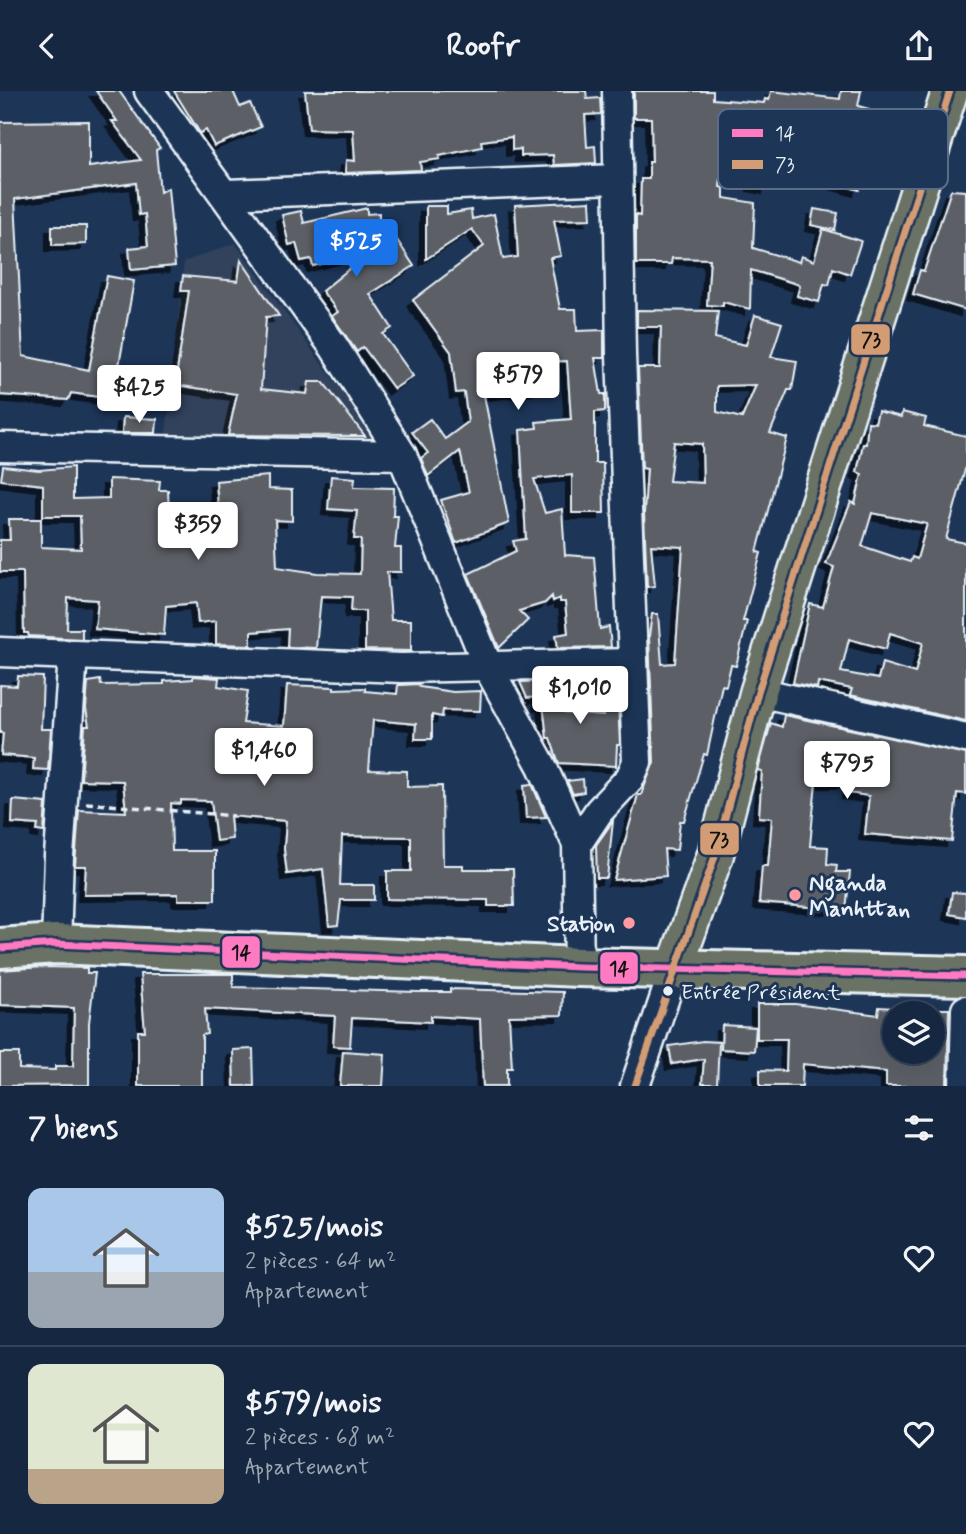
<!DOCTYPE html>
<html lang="fr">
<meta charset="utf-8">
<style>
:root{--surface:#162841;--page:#23344c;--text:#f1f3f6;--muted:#9ea6b1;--line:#35445a;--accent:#1a73e8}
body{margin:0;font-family:Mynerve,sans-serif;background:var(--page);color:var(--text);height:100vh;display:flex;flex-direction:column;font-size:26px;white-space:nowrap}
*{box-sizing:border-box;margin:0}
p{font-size:23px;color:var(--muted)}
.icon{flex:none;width:38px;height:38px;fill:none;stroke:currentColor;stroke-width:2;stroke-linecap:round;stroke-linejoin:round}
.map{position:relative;height:995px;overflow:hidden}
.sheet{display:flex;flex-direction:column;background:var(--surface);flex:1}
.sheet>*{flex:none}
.tools{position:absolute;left:882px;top:910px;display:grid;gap:14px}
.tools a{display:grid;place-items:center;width:63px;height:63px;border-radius:50%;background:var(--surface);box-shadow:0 7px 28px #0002,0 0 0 2px var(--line);font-size:35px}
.price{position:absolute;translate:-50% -60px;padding:0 16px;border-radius:7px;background:#fff;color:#222;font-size:23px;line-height:46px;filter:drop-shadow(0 2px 4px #0008)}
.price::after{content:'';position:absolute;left:50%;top:42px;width:21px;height:16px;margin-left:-10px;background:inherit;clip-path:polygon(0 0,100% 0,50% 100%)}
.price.current{background:var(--accent);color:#fff}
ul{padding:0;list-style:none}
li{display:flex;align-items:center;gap:21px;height:175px;padding:0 28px}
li+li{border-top:2px solid var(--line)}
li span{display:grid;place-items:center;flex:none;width:196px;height:140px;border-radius:14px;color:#555}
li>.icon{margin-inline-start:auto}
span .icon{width:84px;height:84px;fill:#fffc;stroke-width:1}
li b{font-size:30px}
h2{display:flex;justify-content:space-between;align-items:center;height:84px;padding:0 28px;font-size:30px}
header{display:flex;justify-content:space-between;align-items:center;height:91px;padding:0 28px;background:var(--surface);font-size:32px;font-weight:700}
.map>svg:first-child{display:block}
</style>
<header><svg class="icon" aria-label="back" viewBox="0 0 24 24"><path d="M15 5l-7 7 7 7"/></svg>Roofr<svg class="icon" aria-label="share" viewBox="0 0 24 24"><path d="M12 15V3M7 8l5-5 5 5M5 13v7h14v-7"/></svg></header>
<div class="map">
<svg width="966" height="995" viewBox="0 0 966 995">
<defs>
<filter id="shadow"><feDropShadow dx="-6" dy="6" stdDeviation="0" flood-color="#0009"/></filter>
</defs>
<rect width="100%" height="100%" fill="#1d3557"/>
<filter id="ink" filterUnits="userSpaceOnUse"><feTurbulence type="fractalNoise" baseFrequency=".0143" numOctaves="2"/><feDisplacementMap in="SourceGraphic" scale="14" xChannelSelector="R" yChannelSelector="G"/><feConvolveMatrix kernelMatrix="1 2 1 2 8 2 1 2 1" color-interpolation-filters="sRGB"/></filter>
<g filter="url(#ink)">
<!-- built -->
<polygon fill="#30425c" points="235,152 383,358 165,352 184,171"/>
<!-- building -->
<g fill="#5b5f66" stroke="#e8f1f8" stroke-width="2" fill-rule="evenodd" filter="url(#shadow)">
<polygon points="96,0 119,0 160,57 156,59 160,101 168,97 175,175 131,179 129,157 148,155 145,123 139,124 136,92 15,108 23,265 89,279 107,185 134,190 113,308 71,302 68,309 0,304 0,31 89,30 89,76 141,69 112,30 117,30"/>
<polygon points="174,0 233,0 240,16 250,12 261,36 214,55 206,39 200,42"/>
<polygon points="305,0 586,0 587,8 600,7 601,23 585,24 587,56 595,55 596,72 554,74 553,64 521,65 521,58 512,59 512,46 481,50 482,56 439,65 440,68 420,71 421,79 345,82 346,69 355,70 353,39 309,38"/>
<polygon points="634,0 713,0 713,8 764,12 765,8 769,9 771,0 840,8 841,0 861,0 858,15 869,18 855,69 866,72 859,99 783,76 772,76 768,97 753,94 756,69 723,66 720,96 724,97 724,107 755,112 753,157 799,171 801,165 814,170 823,138 861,150 850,183 833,177 829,194 824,193 819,211 797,205 800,194 751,179 750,218 723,211 723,215 707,214 710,168 672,167 671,173 636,173 636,124 640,125 641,88 649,88 649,71 652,71 651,27 634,27"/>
<polygon points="951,99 966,100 966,219 913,203 920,179 924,180"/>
<polygon points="590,110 591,128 554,129 561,165 550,167 560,218 576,218 577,240 604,239 604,267 595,267 601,303 605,303 605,320 595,321 595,372 603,372 604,422 572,422 572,384 534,388 545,422 562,418 565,464 594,466 600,538 609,536 611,556 558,557 556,544 568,542 565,511 560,511 560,507 553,510 552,505 545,512 519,520 528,529 499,557 468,483 516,460 513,450 526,448 520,339 537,337 536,331 571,328 567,270 535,271 538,298 484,304 509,432 456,452 441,409 469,401 460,360 428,385 421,367 428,362 412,341 430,328 445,348 468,331 464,301 456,302 451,261 413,209 484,155 472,138 426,168 426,115 447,115 447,123 471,119 472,128 494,123 503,168 518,166 515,114"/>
<polygon points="367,117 367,123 379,122 379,157 395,146 414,175 370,203 392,237 383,243 413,285 394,298 363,256 357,261 332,225 338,221 322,200 371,160 313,175 311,168 301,170 296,152 289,154 282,124 301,120 304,132"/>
<polygon points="814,118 838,122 835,139 811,134"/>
<polygon points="52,135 86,135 86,153 52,154"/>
<polygon points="241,169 279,225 266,226 261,298 307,303 309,291 323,291 365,345 228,344 237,303 175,294 189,200 181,200 183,185 238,190"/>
<path d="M637 219 718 220 715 247 746 254 755 224 782 232 771 266 797 270 792 299H788L770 342 787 347 757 461 761 462 743 530H747L736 575 731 574 726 595 722 594 707 664 704 663 684 730H680L677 759 664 758 666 785 614 789 638 704H641L654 671 649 545 652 523H658L662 573 675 572 683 456 651 454 655 495 647 496 644 422 647 378 642 377 638 277H660L661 236H637ZM756 294 742 327 717 321V295ZM674 351 702 353 703 392 669 390Z"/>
<path d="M878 320 901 326 902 321 926 327 924 335 966 345V375L946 448 966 452V630L850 604 852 598 818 591 817 597 793 592 810 513 823 516 834 476 826 473 851 411 855 413 862 383 857 381 863 353H866L868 331 875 332ZM872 422 927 433 917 468 912 466 910 471 862 455ZM890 542 923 552 915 582 882 572 878 588 841 581 849 548 886 558Z"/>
<polygon points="123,326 157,328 156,342 122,342"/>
<polygon points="3,375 39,379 73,376 73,408 109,407 109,388 160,390 159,399 168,399 169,425 219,429 216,390 268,385 268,398 292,399 292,430 275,429 277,476 317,482 360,483 361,448 354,448 357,420 328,418 331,385 355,387 354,396 394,397 393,425 398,425 395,457 401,457 401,481 387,481 391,529 411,529 411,560 365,559 365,520 351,520 352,506 321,505 316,557 287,556 288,538 251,541 251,554 216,553 216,530 198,532 196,512 166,515 164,544 95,538 98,509 68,507 67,538 82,538 82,548 29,545 28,542 24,542 23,481 0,481 0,449 10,449 9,428 41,428 41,456 81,458 80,425 43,425 43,394 1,389"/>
<polygon points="18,585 43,586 41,638 51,638 48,679 33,678 34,667 1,664 3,642 0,642 0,594 17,595"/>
<polygon points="193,585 219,587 218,595 248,600 243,632 284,635 287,594 334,596 334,598 365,597 365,600 397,603 398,594 401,594 418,593 420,596 453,601 481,600 480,620 443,619 442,626 432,624 432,648 415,648 416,633 373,629 369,679 407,680 407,696 442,695 443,774 463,774 463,778 513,778 514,815 488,815 488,809 387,808 387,780 411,780 411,746 342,745 340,794 374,794 374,809 341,809 338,834 329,835 323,778 287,783 284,758 286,730 230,725 232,748 216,750 211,710 181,709 181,713 171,712 172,760 215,760 215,809 178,809 178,803 84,804 86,775 75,775 79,719 126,721 123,690 81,689 85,635 89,635 86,618 88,591 100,589 101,594 164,593 164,590 193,588"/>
<polygon points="598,589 617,589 620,654 617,654 616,675 559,672 550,647 547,647 543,613 539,614 539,606 527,607 520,591 551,590 564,622 604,625"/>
<polygon points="784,624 966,663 966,703 957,702 952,750 865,743 869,705 848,702 850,691 816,691 810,755 828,756 827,773 837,774 836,781 850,781 846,819 759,812 762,775 768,775 772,727 759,726 762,680 758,679 771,632 782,636"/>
<polygon points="583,688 584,701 573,703 567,690"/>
<polygon points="532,693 546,726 526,727 524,694"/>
<polygon points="13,709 46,712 44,741 37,740 38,734 12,732"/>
<polygon points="613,730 607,787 597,787 596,754"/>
<polygon points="952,801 966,802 966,826 949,823"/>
<polygon points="44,876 87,877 87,882 95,882 89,932 89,994 0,995 0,962 19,962 19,978 55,979 55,975 73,975 74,917 0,914 0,879"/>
<polygon points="140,883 233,883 233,896 418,901 450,901 450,898 563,901 562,924 509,925 512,977 507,977 507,995 483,995 480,928 431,925 431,931 352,927 350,956 333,955 335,925 205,918 207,943 202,944 202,995 138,995 138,940 145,940"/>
<polygon points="757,913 795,913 878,924 879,916 894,917 894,961 933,961 933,918 949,918 947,995 886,995 886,981 803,973 802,995 760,995 760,979 786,980 787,948 757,948"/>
<polygon points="722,934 756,936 754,960 721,958"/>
<polygon points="703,950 719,951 717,993 702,993 704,968 672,973 669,955"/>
<polygon points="253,958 254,995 234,995 233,959"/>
<polygon points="343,960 385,963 383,995 340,995"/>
</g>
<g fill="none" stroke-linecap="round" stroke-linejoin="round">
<!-- minor casing -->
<g stroke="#e8f1f8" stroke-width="33">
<g id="minor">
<polyline points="149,0 334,256 402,364 489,578 542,675 577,753 579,876"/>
<polyline points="227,103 617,88"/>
<polyline points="0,356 402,364"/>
<polyline points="0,561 401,577 633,572"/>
<polyline points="758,601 966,647"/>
<polyline points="577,753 599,720 630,687 637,671 621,264 617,0"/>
<polyline points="56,853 59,765 73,564"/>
<polyline points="635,995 674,879"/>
<polyline points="964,995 966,919"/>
</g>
</g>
<!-- major casing -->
<g stroke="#e8f1f8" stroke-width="40">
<polyline id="major" points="674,879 715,765 758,601 950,0"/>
</g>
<!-- highway casing -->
<g stroke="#e8f1f8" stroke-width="44">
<polyline id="highway" points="0,857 56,853 579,876 966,885"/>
</g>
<!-- path -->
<polyline stroke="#e8f1f8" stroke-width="3.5" stroke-dasharray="7 5" stroke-linecap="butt" points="86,712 234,725"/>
<!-- minor -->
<use href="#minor" stroke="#1d3557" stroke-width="28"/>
<!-- major -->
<use href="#major" stroke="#6a7266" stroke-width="35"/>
<!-- highway -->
<use href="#highway" stroke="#6a7266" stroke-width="38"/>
<!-- bus-1 casing -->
<g stroke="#1d3557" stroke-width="12">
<polyline id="bus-1" points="0,857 56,853 579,876 966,885"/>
</g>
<!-- bus-2 casing -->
<g stroke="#1d3557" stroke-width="12">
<polyline id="bus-2" points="635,995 715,765 758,601 950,0"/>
</g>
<!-- bus-1 -->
<use href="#bus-1" stroke="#fe7ac1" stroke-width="7"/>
<!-- bus-2 -->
<use href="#bus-2" stroke="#d39c74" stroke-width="7"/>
</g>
</g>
<!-- markers -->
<g fill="#ff9aa2" stroke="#1d3557" stroke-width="2.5">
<circle cx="795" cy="804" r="7"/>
<circle cx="629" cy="832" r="7"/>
</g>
<circle fill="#e8f1f8" stroke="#1d3557" stroke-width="2.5" cx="668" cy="900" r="6"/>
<g text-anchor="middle" stroke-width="6" stroke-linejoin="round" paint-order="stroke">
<!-- bus labels -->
<g font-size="21" fill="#e8f1f8" stroke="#1d3557" text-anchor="start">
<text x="681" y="908">Entrée Président</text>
</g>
<!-- poi labels -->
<g font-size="23" font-weight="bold" fill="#e8f1f8" stroke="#1d3557" text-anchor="start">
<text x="809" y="799">Nganda<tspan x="809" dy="26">Manhttan</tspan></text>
<text x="615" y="840" text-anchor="end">Station</text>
</g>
</g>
<!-- legend -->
<rect x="718" y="18" width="230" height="80" rx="10" fill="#1d3557" stroke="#5a6d87" stroke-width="2"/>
<rect x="732" y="38" width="31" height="8" fill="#fe7ac1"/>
<rect x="732" y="69" width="31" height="9" fill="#d39c74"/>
<g font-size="19" fill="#e8f1f8">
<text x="775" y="49">14</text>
<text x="775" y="80">73</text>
</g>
<g stroke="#1d3557" stroke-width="2.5">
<rect x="850" y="232" width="41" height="33" rx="7" fill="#d39c74"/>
<rect x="699" y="731" width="41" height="34" rx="7" fill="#d39c74"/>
<rect x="221" y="844" width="40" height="34" rx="7" fill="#fe7ac1"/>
<rect x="599" y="860" width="40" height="34" rx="7" fill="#fe7ac1"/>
</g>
<g font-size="19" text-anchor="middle" font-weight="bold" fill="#111">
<text x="871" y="255">73</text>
<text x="719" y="755">73</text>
<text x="241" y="868">14</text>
<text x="619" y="884">14</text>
</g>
</svg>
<div class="tools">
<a><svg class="icon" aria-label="layers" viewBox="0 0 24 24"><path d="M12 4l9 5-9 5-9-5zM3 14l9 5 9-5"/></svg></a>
</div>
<b class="price current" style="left:356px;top:188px">$525</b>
<b class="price" style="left:518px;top:321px">$579</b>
<b class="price" style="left:139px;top:334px">$425</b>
<b class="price" style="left:198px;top:471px">$359</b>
<b class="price" style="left:580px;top:635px">$1,010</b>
<b class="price" style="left:264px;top:697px">$1,460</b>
<b class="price" style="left:847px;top:710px">$795</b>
</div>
<section class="sheet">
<h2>7 biens<svg class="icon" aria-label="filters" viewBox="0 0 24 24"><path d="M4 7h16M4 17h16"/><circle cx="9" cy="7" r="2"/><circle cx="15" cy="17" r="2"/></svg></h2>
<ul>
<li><span style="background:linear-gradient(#a9c7e8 60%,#9aa5b1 0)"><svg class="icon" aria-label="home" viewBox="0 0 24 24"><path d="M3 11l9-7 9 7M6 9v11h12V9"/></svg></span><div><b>$525/mois</b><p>2 pièces · 64 m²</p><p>Appartement</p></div><svg class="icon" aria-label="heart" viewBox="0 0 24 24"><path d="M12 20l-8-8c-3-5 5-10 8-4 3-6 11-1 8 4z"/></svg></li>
<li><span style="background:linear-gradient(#dfe7d0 75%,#b9a48a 0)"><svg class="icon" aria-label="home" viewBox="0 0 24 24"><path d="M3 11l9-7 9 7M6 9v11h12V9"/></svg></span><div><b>$579/mois</b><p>2 pièces · 68 m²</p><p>Appartement</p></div><svg class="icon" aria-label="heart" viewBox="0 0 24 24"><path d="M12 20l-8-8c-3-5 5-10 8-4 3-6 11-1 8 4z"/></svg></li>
</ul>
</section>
